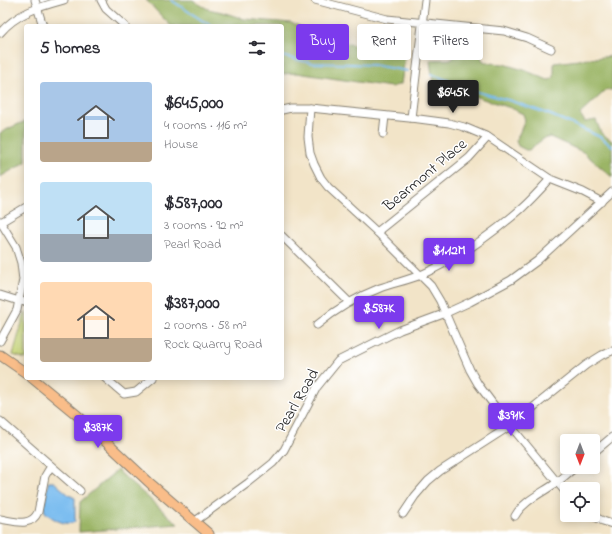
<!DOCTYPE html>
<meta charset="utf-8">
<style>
:root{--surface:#fff;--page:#f7f7f7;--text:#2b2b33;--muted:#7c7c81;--accent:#7c3aed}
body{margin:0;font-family:"Indie Flower",sans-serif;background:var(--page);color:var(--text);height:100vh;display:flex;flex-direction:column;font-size:15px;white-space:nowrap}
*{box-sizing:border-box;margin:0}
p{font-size:13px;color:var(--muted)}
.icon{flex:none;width:22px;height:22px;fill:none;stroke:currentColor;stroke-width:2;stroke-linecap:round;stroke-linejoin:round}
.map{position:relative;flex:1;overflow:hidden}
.drawer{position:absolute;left:24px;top:24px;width:260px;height:356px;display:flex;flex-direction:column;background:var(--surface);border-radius:4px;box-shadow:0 2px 10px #0003}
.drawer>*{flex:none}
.guide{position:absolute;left:296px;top:24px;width:256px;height:36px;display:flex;gap:8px}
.needle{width:26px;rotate:180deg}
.buttons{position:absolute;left:560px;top:434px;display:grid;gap:8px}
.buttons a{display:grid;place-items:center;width:40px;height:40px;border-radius:4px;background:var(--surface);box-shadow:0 2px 10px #0003;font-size:20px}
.price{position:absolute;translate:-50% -34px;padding:0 9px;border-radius:4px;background:var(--accent);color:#fff;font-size:13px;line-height:26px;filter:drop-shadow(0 1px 2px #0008)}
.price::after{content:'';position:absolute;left:50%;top:24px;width:12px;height:9px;margin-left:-6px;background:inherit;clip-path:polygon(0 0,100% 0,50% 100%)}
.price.current{background:#222;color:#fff}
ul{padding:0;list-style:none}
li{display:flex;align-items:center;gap:12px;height:100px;padding:0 16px}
li span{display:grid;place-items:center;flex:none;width:112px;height:80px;border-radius:4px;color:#555}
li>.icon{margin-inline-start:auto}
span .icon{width:48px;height:48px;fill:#fffc;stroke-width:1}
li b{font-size:17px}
h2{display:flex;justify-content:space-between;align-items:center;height:48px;padding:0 16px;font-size:17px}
.pill{padding:0 14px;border-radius:4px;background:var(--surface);box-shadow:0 2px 10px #0003;font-size:14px;line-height:36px}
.pill.current{background:var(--accent);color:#fff}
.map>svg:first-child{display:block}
</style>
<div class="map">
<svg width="612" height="534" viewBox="0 0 612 534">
<rect width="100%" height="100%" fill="#fff"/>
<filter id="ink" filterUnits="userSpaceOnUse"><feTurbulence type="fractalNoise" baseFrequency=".025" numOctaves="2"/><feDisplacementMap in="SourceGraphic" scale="8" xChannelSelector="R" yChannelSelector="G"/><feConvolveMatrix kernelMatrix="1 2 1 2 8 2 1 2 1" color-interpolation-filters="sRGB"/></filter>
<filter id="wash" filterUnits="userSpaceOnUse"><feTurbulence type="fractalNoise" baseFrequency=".012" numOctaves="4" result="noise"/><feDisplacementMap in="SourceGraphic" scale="16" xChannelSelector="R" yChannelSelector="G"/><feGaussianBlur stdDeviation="0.9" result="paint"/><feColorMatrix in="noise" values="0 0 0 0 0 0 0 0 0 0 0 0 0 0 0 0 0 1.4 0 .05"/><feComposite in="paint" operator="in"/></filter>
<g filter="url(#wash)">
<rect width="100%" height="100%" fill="#f2e4c8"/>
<!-- green -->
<polygon fill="#c4d375" stroke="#707848" points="25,312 26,312 26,359 13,355"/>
<!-- forest -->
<g fill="#9bb566" stroke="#5c6841">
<polygon points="146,0 193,0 197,3 208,9 222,12 244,19 291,23 349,44 396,54 405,57 401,84 391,87 297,73 282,74 282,26 171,26"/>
<path d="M470 38 476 39 480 44 481 57 483 61 489 63 503 64 524 70 548 80 552 79 554 77V63L612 56V90H606L580 114 585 122 596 120 601 133 612 141V177L583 152 550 137 543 139 529 150H526L518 146 516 141 525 120 523 114 511 108 433 83 430 60 453 59C457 52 458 45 462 39Z"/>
<polygon points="26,121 26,162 0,177 0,133 12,127"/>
<polygon points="117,470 178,524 79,532 80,502"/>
</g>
<!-- water -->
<path fill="#7bbdf0" stroke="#4c6c86" d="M48 482H54L69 495 75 498V521L73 523C62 525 53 519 45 512L44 509Z"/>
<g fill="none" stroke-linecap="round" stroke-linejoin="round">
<!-- stream -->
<g stroke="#7bbdf0" stroke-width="2">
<polyline points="171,0 203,21 213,26"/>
<polyline points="282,56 311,63 353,64 373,65 408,71"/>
<polyline points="431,74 478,92 508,100 546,113 579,127 600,137 612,146"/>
</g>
</g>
</g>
<g filter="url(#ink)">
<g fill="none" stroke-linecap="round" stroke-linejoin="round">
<!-- minor casing -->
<g stroke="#878072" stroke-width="9">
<g id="minor">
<polyline points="35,0 43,26"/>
<polyline points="101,0 106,9 125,26"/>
<polyline points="315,0 387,19 504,31 527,38 551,49"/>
<path d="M0 33C17 13 39 7 64 0"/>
<polyline points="310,108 308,137 310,153 314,164 321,178 328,187 377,232 431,286 440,301 470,370 478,384 499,412 567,494"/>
<polyline points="282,110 291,108 310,108 419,119 449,123 464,127 488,137 550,179 583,192 602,202"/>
<polyline points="411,118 425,0"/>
<polyline points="383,134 385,116"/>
<polyline points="0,221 16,247 21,263 23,280 17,310 0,341"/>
<polyline points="1,222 26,207"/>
<polyline points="377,232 469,158 488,137"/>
<polyline points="282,236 349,302"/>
<polyline points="0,295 19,301 26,302"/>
<path d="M317 325C336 309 357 297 380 288 394 283 409 280 423 274 459 258 491 235 521 209 531 200 541 189 550 179"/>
<polyline points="105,378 124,394 136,392 153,378"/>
<polyline points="0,421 80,491"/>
<polyline points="593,453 612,437"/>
<polyline points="403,514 415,496 428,481 440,471 510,426 586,365 602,355 612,351"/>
<polyline points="591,515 603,521 612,524"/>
<path d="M515 516C523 501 542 493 556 483 563 478 569 472 576 467"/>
<path d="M0 519C14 521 31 528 38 512L45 476 51 466"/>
<polyline points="194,522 248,483 273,463 284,450 317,387 338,361 400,330 446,313 470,302 511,280 537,261 612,192"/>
</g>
</g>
<!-- major casing -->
<g stroke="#878072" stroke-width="11">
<g id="major">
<polyline points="0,355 26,373"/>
<polyline points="32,378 77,415 152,485 209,534"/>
</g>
</g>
<!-- minor -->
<use href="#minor" stroke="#fff" stroke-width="7"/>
<!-- major -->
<use href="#major" stroke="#f9bd89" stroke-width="9"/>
</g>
</g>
<g text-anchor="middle" stroke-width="3" stroke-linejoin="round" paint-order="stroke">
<!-- street labels -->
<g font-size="16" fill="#1c1c1c" stroke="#fff">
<text transform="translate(424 174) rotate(-40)" y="6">Bearmont Place</text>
<text transform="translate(296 400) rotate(-60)" y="6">Pearl Road</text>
</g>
</g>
</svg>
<div class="buttons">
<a><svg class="needle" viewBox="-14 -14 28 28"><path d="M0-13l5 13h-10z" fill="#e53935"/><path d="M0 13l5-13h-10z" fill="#7c7c81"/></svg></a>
<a><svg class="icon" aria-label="locate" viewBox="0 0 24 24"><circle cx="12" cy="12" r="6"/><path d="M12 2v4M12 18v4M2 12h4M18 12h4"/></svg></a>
</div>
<b class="price current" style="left:453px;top:114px">$645K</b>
<b class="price" style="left:449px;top:272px">$1.12M</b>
<b class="price" style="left:379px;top:330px">$587K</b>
<b class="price" style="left:511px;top:437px">$391K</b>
<b class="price" style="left:98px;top:449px">$387K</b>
<div class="guide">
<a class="pill current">Buy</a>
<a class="pill">Rent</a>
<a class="pill">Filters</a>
</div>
<section class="drawer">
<h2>5 homes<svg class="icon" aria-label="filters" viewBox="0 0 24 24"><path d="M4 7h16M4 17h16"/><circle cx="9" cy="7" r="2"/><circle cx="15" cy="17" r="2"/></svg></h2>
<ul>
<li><span style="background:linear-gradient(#a9c7e8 75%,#b9a48a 0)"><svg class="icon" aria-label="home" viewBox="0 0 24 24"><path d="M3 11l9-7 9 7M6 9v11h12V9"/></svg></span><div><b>$645,000</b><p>4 rooms · 116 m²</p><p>House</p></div></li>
<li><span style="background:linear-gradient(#bfe0f5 65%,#9aa5b1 0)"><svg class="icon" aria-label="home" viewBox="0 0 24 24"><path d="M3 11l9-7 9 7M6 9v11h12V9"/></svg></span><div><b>$587,000</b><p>3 rooms · 92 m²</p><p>Pearl Road</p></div></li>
<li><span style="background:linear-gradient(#ffd9b3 70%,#b9a48a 0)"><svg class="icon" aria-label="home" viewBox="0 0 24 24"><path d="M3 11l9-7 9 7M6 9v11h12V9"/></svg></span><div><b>$387,000</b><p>2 rooms · 58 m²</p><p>Rock Quarry Road</p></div></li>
</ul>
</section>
</div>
